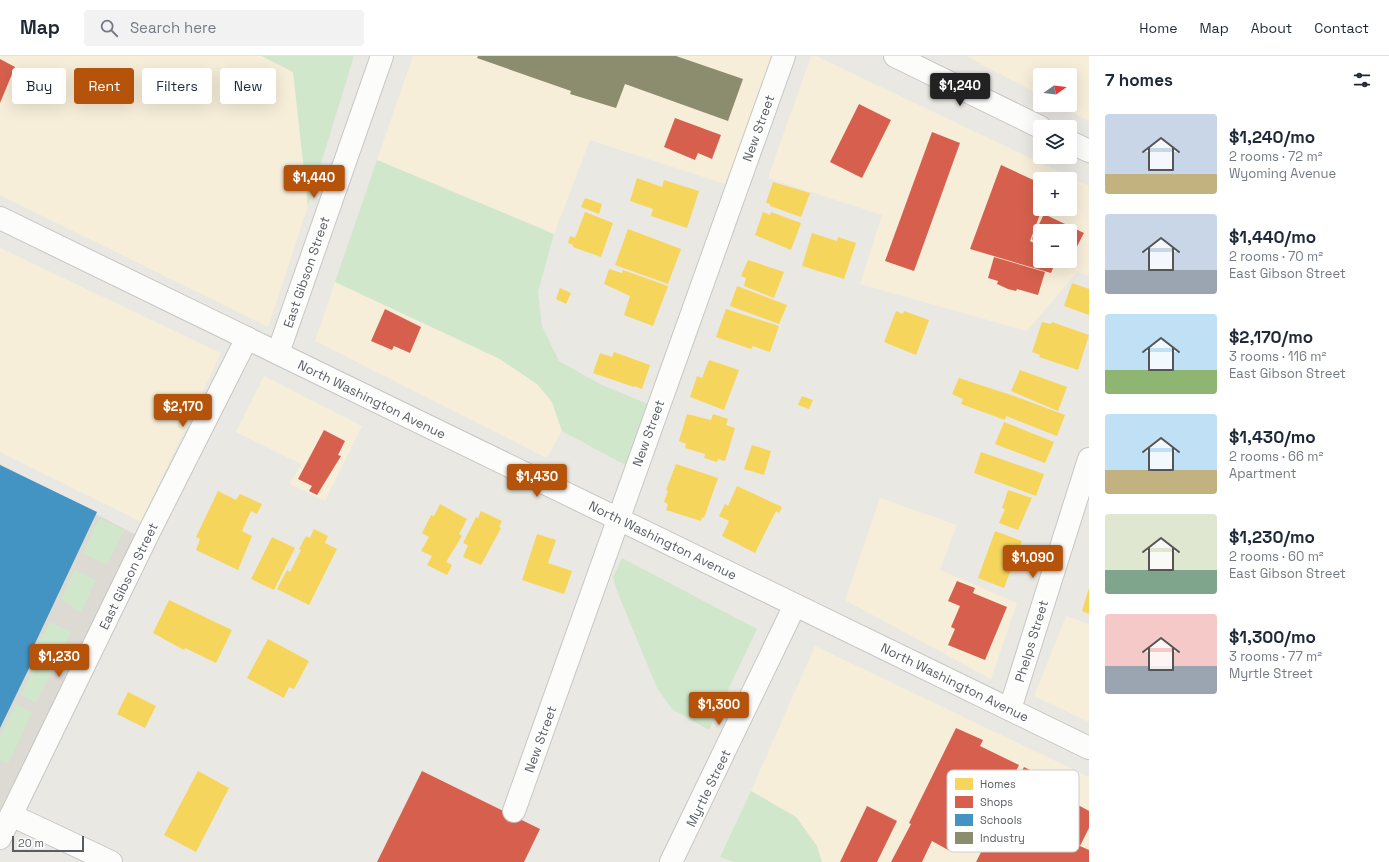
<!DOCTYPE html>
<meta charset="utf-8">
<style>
:root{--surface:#fff;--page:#f2f2f3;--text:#1f2937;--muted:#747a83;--line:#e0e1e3;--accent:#b45309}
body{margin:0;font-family:"Space Grotesk",sans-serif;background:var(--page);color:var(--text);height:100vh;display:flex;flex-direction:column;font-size:15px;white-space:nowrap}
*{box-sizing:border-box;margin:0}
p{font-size:13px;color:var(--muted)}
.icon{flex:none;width:22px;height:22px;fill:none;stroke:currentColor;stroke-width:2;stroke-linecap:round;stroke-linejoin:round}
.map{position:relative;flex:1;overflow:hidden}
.drawer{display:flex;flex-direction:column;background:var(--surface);width:300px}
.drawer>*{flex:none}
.top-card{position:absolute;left:12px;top:12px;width:380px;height:36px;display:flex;gap:8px}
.needle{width:26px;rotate:76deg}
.tools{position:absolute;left:1033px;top:12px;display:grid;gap:8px}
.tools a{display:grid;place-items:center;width:44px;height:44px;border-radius:4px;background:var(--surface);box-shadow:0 4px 16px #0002;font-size:20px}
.scale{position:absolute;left:12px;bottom:10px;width:72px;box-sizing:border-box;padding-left:4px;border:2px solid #585d62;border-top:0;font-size:11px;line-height:14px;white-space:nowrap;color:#585d62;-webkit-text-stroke:3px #fff;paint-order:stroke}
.price{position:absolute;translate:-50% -34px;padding:0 9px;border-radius:4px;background:var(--accent);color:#fff;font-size:13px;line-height:26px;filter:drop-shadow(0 1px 2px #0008)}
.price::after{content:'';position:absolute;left:50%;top:24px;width:12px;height:9px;margin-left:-6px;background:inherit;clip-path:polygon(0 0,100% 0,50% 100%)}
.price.selected{background:#222;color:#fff}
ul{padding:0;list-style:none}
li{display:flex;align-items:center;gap:12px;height:100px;padding:0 16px}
li span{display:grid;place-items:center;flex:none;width:112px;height:80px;border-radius:4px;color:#555}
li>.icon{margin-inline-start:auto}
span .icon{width:48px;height:48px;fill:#fffc;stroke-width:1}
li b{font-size:17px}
h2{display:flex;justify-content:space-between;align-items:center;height:48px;padding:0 16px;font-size:17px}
.chip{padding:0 14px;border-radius:4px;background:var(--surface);box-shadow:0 4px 16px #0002;font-size:14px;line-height:36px}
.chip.selected{background:var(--accent);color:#fff}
header{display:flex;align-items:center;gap:24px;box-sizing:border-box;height:56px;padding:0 20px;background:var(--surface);border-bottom:1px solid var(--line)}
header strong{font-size:19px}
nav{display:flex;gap:22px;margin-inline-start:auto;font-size:14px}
.search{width:280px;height:36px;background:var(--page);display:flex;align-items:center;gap:10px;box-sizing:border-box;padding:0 14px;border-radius:4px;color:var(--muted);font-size:15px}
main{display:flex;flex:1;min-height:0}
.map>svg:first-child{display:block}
</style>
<header>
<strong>Map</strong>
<div class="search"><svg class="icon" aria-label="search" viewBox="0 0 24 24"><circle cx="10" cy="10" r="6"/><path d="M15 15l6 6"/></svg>Search here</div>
<nav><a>Home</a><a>Map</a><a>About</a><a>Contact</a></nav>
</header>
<main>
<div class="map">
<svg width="1089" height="806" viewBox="0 0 1089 806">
<rect width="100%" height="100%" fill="#eae8e2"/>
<!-- commercial -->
<g fill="#f6eed9" fill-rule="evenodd">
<polygon points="0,0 262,0 293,16 308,150 268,271 0,139"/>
<polygon points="413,0 775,0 728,129 590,84 554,178 377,104"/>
<path d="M811 0H816L1089 130V220L1077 216 1027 275 860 228 882 159 768 122ZM1040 123H1070V153H1040ZM1040 175H1070V205H1040Z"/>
<polygon points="966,0 1089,0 1089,65 1058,49 1070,49 1070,19 1040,19 1040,39"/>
<polygon points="0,192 221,297 141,466 0,396"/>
<polygon points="335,226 500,303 537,328 552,346 562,375 547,402 315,285"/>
<polygon points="264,320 362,370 325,445 290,428 301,408 236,376"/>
<polygon points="880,442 957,469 940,514 1017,547 991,623 845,544"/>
<polygon points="1066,560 1089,568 1089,666 1034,640"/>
<polygon points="815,590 1089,721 1089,806 822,806 817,790 796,761 751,735"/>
</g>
<!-- education -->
<polygon fill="#dcdad2" points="0,408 136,479 0,760"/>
<!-- green -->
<g fill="#d1e7cc">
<polygon points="262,0 354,0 308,150 293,16"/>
<polygon points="377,104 554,178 538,236 542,270 559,305 600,328 650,349 627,410 562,375 552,346 537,328 500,303 335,226"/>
<polygon points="99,462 124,474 107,509 83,497"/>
<polygon points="622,502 757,573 709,674 672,653 657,632 617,535 613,521"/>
<polygon points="74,514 96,524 81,556 61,544"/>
<polygon points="50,566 71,576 59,600 38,589"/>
<polygon points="37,604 53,613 36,647 21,639"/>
<polygon points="16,648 32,657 8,708 0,704 0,680"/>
<polygon points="751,735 796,761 817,790 822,806 734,806 720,801"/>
</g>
<!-- homes -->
<g fill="#f6d55c">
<polygon points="637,122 662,131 664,124 699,135 687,172 651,160 653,153 630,145"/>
<polygon points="773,126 810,137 801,161 770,150 770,148 766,147"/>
<polygon points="585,142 602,148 599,158 581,151"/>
<polygon points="585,156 613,167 601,201 573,191 573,189 568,187 570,180 575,182"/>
<polygon points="763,156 770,159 771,156 801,167 791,194 755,179"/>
<polygon points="628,173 681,193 668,228 615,209"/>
<polygon points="812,177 837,185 838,181 856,187 844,223 802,210"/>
<polygon points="748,204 784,216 774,242 744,230 746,222 741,220"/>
<polygon points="609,213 622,217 623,214 668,230 653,270 624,259 630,240 604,228"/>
<polygon points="1072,227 1089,233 1089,259 1064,250"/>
<polygon points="737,230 787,249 779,268 730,250"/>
<polygon points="560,232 571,237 566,248 556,243"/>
<polygon points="726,253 779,270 770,296 753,290 751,293 716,281"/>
<polygon points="896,255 903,258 904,255 929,264 916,299 884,286"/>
<polygon points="1042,266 1051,268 1052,266 1089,279 1078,314 1039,301 1040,299 1032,296"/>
<polygon points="614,296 650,309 642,333 634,330 634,331 593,317 600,297 612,301"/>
<polygon points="709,304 739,314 724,354 690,341 697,320 702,322"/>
<polygon points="1020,314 1067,331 1058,355 1011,335"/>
<polygon points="959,322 1014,340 1065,359 1057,380 1006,360 1005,364 961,348 963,343 952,338"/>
<polygon points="802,340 813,344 809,353 798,349"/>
<polygon points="687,358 711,364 713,358 728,363 726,369 735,372 725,405 718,403 717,406 704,402 705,398 685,392 686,388 679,385"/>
<polygon points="1004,366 1054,386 1045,407 995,388"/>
<polygon points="752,389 771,395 764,419 744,413"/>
<polygon points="981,396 1044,418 1036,440 974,417"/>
<polygon points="676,408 718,422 704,462 702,461 701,465 666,454 668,448 664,446 668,435 666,434"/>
<polygon points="737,430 782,451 779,457 776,455 755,497 722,480 729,465 719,460 725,448 728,450"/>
<polygon points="1008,434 1032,442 1018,474 999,467 1005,453 1002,452"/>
<polygon points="218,435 236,444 240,438 262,448 257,458 251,455 242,475 252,480 238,514 196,494 200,483 196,481"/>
<polygon points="440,448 467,463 459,478 462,480 446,506 452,509 447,519 427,509 432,500 421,495 429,481 422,477 431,459 434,460"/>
<polygon points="481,455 502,465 499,471 501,472 481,509 463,501 468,489 463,487 476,461 478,462"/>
<polygon points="314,473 328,480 325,487 337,493 309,549 277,533 287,514 290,516 301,494 299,493 306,480 310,482"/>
<polygon points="995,475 1022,485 1004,532 978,522"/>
<polygon points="537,478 556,484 548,507 572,515 564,538 522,524"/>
<polygon points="272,481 295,492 274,534 251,523"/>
<polygon points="1089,532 1089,558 1082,555"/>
<polygon points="169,544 232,574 216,607 185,592 184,594 153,577"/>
<polygon points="268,583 309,605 294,633 289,631 284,642 247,622"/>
<polygon points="128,636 156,650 145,672 117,658"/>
<polygon points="198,715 229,732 196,796 164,779"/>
</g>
<!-- shops -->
<g fill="#d6604d">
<polygon points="0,3 15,11 0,47"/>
<polygon points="859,48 891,64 862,122 830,106"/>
<polygon points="675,62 721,79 712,103 698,97 695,104 664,91"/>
<polygon points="932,76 960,87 914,215 885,205"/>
<polygon points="1001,109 1040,127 1040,153 1042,153 1030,185 1040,190 1040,205 1056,205 1051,217 970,193"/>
<polygon points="1044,158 1084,177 1071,202 1070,175 1040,175 1040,187 1032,183"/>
<polygon points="994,201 1045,216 1038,239 1017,233 1016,235 1008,233 997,228 998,225 988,222"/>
<polygon points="385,253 421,271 410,297 394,290 392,294 371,285"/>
<polygon points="324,374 345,385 338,399 341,400 317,439 309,435 312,430 298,423"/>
<polygon points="957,525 975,532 973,537 1007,551 985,604 948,589 955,573 951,571 960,550 948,545"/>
<polygon points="956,672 983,684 980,690 1019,709 982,785 961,774 950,795 932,785 922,806 891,806 911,768 909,767"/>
<polygon points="1024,711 1073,735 1069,744 1089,755 1089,772 1080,790 1089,794 1089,806 976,806"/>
<polygon points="422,715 540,773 524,806 377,806"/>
<polygon points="867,750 897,765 877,806 840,806"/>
</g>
<!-- schools -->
<polygon fill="#4393c3" points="0,409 97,456 30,598 35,600 0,672"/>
<!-- industry -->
<polygon fill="#8c8c6e" points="478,0 676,0 743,23 728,65 625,28 616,52 570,38 571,35 477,2"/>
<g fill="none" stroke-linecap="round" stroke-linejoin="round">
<!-- street casing -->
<g stroke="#c6c6c5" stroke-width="24">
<g id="street">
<polyline points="278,297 382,0"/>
<polyline points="1010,653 1089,403"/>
<polyline points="514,755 784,0"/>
<polyline points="11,759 111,806"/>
<polyline points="671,806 795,549"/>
</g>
</g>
<!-- secondary casing -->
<g stroke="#c5c6c5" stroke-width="24">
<g id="secondary">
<polyline points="895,0 1040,71"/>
<polyline points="1070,86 1089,95"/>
<polyline points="0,162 1089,692"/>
<polyline points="0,782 149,476 247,282"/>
</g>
</g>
<!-- street -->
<use href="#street" stroke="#fcfcfb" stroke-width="22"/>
<!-- secondary -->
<use href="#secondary" stroke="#fcfcfb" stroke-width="22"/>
</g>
<g text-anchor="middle" stroke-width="4" stroke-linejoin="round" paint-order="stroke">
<!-- street labels -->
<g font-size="13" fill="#585d62" stroke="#fff">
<text transform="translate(758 72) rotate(-70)" y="5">New Street</text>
<text transform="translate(306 216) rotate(-71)" y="5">East Gibson Street</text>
<text transform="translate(372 343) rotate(26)" y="5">North Washington Avenue</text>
<text transform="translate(648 377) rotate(-70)" y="5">New Street</text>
<text transform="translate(663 484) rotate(26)" y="5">North Washington Avenue</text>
<text transform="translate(128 520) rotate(-64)" y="5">East Gibson Street</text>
<text transform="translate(1031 585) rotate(-73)" y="5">Phelps Street</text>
<text transform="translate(955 626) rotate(26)" y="5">North Washington Avenue</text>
<text transform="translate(540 683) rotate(-70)" y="5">New Street</text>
<text transform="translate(708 732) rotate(-64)" y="5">Myrtle Street</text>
</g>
</g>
<!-- legend -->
<rect x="947" y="714" width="132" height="82" rx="6" fill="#fff" stroke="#cdced0" stroke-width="1"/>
<rect x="955" y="722" width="18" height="12" fill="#f6d55c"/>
<rect x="955" y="740" width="18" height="12" fill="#d6604d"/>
<rect x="955" y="758" width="18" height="12" fill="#4393c3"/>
<rect x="955" y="776" width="18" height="12" fill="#8c8c6e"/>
<g font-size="11" fill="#585d62">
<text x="980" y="732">Homes</text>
<text x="980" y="750">Shops</text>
<text x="980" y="768">Schools</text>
<text x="980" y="786">Industry</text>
</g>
</svg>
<div class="tools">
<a><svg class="needle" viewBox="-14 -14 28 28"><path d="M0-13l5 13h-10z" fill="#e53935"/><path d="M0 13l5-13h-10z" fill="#747a83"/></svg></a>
<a><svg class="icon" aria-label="layers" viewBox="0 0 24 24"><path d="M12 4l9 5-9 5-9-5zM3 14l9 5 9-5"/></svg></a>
<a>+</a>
<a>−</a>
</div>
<div class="scale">20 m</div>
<b class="price selected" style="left:960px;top:51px">$1,240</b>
<b class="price" style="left:314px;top:143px">$1,440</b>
<b class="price" style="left:183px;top:372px">$2,170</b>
<b class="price" style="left:537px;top:442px">$1,430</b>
<b class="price" style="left:1033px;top:523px">$1,090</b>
<b class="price" style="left:59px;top:622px">$1,230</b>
<b class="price" style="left:719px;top:670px">$1,300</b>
<div class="top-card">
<a class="chip">Buy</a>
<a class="chip selected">Rent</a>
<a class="chip">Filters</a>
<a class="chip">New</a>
</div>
</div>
<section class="drawer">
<h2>7 homes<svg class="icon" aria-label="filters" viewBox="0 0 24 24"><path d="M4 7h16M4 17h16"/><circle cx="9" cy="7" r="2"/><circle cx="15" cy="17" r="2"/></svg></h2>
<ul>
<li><span style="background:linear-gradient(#c9d6e8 75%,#c2b280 0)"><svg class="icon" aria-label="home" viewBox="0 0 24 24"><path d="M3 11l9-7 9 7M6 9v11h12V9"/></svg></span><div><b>$1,240/mo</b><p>2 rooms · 72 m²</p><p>Wyoming Avenue</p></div></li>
<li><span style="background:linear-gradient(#c9d6e8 70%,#9aa5b1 0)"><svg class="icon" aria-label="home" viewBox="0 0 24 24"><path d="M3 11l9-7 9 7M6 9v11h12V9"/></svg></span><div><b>$1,440/mo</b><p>2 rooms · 70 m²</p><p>East Gibson Street</p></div></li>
<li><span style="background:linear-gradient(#bfe0f5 70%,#8fb573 0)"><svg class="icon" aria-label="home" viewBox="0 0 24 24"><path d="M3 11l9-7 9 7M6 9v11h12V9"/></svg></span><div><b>$2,170/mo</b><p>3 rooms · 116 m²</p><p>East Gibson Street</p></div></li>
<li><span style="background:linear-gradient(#bfe0f5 70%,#c2b280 0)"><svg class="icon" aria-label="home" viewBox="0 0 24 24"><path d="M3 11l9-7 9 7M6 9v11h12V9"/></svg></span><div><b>$1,430/mo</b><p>2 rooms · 66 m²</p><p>Apartment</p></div></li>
<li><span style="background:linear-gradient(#dfe7d0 70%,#7fa58c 0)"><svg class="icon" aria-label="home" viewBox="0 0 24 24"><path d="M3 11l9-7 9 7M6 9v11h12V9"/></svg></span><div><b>$1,230/mo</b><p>2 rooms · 60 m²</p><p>East Gibson Street</p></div></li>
<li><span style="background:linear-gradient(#f6c9c9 65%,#9aa5b1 0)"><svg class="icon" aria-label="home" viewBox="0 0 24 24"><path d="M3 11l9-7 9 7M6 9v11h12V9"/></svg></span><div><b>$1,300/mo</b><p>3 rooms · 77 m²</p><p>Myrtle Street</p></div></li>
</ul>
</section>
</main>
